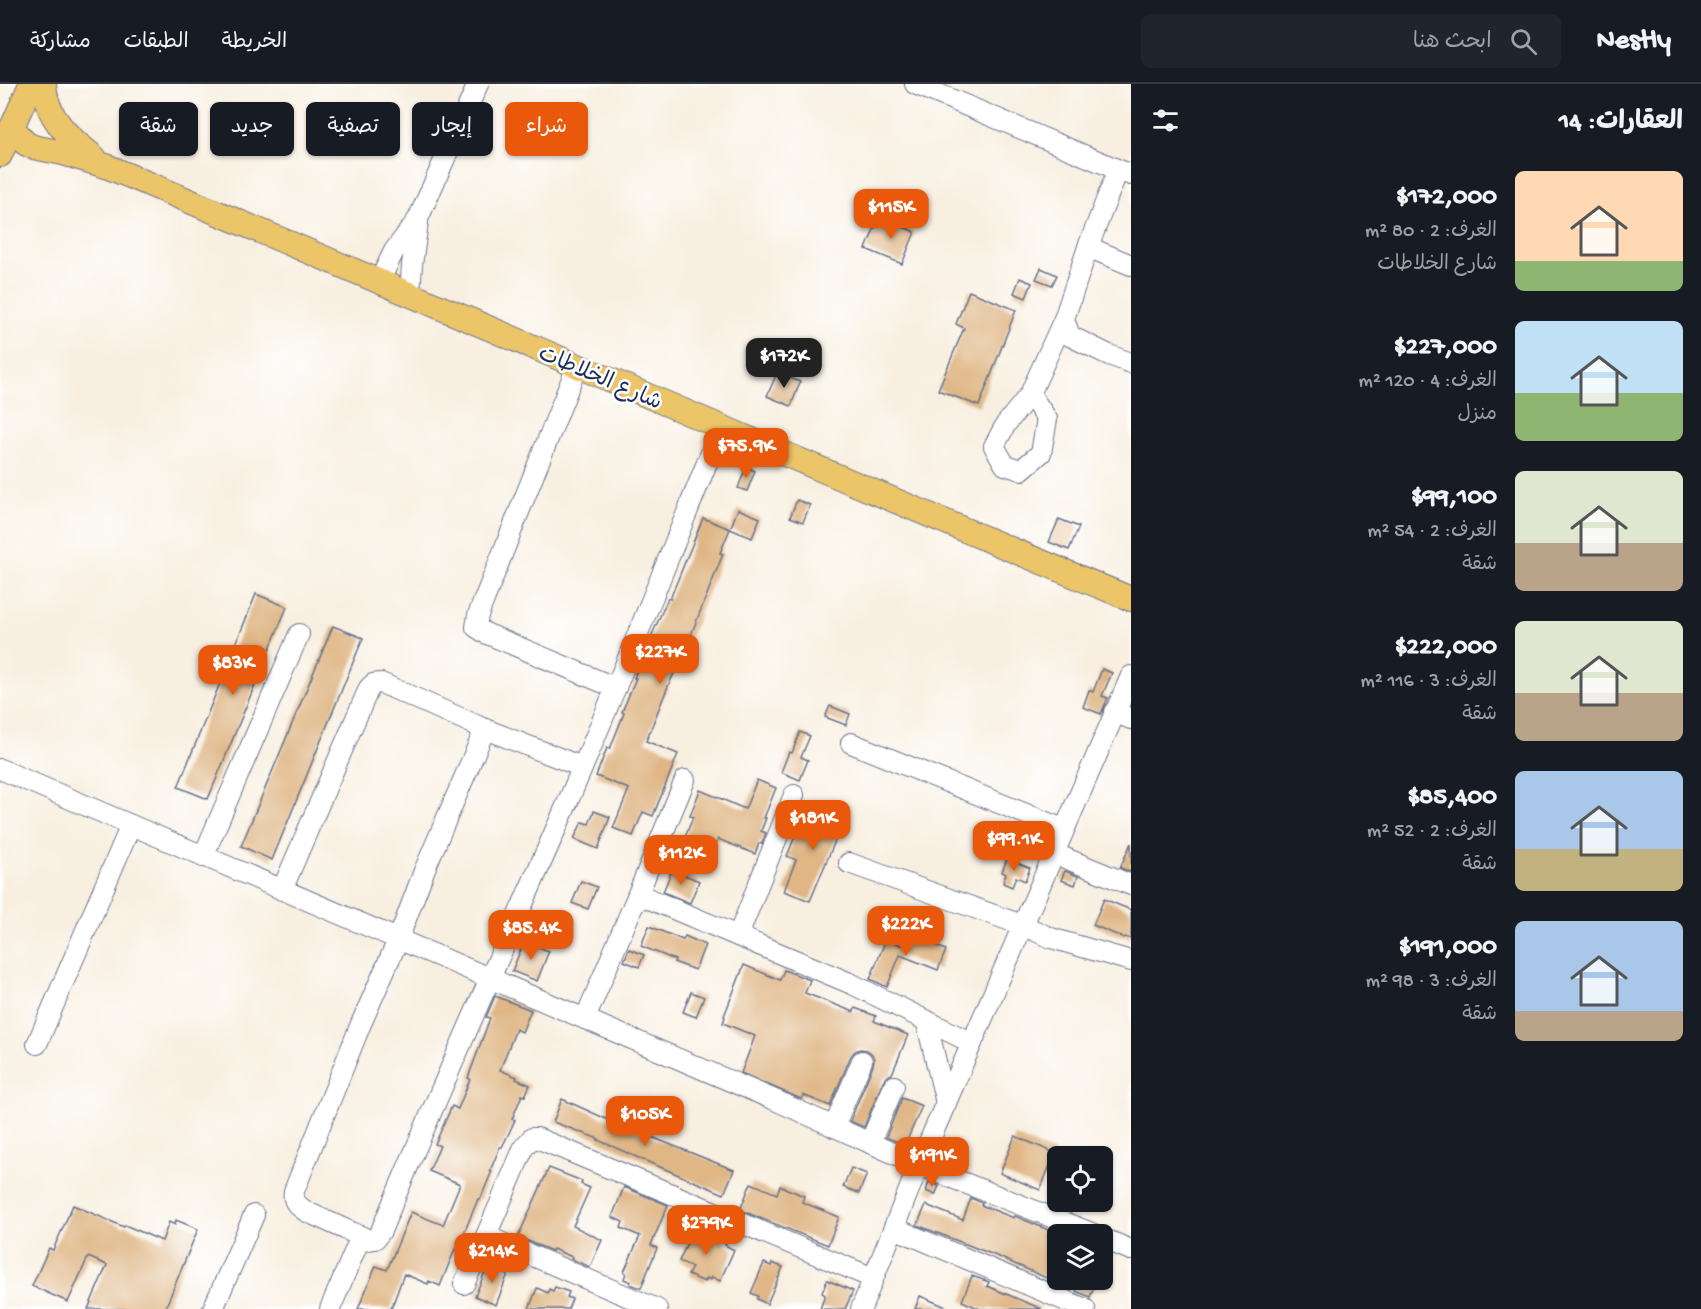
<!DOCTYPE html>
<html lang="ar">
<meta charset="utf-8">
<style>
:root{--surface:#171b24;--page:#20242c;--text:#f1f3f6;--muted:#9ea1a6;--line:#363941;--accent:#ea580c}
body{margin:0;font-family:"Gochi Hand","Playpen Sans Arabic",sans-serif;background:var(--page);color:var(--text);direction:rtl;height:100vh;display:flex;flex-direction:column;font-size:22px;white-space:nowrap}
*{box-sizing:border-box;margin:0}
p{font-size:20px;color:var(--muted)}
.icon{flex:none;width:33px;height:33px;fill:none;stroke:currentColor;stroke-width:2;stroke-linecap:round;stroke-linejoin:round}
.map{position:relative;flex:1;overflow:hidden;direction:ltr}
.side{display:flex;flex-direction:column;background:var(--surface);width:570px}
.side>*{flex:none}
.banner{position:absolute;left:18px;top:18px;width:570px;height:54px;direction:rtl;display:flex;gap:12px}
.tools{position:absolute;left:1047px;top:1062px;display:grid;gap:12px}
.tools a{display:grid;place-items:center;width:66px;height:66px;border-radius:9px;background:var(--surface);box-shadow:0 2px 4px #0004;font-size:30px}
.price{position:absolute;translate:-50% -51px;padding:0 14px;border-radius:12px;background:var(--accent);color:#fff;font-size:20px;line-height:39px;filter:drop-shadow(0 2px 3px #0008)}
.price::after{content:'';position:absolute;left:50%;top:36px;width:18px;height:14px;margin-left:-9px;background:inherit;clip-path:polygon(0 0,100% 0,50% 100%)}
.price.on{background:#222;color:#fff}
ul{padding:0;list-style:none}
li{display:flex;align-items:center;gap:18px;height:150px;padding:0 18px}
li span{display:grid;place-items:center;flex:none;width:168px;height:120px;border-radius:9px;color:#555}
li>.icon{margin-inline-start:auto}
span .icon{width:72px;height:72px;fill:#fffc;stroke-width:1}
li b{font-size:26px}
h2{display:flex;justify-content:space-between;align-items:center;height:72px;padding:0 18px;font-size:26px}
.chip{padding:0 21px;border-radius:9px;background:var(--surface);box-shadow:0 2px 4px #0004;font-size:21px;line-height:54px}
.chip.on{background:var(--accent);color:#fff}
header{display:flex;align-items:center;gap:36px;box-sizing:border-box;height:84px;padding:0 30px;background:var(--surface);border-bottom:2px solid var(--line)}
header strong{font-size:28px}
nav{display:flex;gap:33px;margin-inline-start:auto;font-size:21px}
.search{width:420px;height:54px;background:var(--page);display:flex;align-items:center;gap:15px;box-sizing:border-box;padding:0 21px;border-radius:9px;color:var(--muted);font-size:22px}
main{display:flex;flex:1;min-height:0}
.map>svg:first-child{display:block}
</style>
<header>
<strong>Nestly</strong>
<div class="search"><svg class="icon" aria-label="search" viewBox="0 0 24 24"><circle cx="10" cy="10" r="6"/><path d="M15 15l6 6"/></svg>ابحث هنا</div>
<nav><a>الخريطة</a><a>الطبقات</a><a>مشاركة</a></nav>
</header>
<main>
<section class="side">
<h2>العقارات: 14<svg class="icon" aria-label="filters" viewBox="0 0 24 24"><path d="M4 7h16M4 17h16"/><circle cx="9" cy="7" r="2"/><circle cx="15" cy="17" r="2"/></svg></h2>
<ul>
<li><span style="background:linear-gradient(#ffd9b3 75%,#8fb573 0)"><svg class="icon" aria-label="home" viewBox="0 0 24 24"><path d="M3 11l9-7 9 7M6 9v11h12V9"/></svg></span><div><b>$172,000</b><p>الغرف: 2 · 80 m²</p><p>شارع الخلاطات</p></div></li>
<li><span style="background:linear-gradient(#bfe0f5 60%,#8fb573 0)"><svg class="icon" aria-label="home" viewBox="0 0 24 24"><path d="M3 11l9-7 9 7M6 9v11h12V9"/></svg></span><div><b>$227,000</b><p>الغرف: 4 · 120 m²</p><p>منزل</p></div></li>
<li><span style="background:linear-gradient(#dfe7d0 60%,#b9a48a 0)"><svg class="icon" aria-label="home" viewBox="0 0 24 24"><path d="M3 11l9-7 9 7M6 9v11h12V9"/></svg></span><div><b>$99,100</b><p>الغرف: 2 · 54 m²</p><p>شقة</p></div></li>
<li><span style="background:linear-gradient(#dfe7d0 60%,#b9a48a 0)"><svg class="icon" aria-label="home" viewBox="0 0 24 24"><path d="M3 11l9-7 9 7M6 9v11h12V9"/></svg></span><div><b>$222,000</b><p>الغرف: 3 · 116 m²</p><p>شقة</p></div></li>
<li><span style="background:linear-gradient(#a9c7e8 65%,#c2b280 0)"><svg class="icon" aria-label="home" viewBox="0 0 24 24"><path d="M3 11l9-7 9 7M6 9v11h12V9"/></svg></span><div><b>$85,400</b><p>الغرف: 2 · 52 m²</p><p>شقة</p></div></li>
<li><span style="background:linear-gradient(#a9c7e8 75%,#b9a48a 0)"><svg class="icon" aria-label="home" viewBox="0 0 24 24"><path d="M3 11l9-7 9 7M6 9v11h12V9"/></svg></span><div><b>$191,000</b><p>الغرف: 3 · 98 m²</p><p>شقة</p></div></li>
</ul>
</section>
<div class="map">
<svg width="1131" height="1225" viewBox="0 0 1131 1225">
<rect width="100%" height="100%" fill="#fff"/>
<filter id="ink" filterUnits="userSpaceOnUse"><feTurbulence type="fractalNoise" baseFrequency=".0167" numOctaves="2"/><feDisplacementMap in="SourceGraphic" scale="12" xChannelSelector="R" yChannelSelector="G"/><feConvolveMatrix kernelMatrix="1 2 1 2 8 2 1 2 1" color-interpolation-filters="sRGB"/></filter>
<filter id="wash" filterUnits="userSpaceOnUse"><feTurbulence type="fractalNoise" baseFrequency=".008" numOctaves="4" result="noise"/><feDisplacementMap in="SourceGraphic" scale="24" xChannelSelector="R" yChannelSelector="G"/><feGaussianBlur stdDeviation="1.35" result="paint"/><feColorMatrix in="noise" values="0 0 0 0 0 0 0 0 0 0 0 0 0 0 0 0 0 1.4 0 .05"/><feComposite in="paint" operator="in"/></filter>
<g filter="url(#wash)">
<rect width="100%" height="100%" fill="#f8efe0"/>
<g id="blocks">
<!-- building -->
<g fill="#dfb684">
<polygon points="879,133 915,148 902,180 866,165"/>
<polygon points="1041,184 1057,191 1052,201 1036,195"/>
<polygon points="1020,194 1032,199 1026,214 1014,209"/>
<polygon points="969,207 1016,226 979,322 938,306 964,244 956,240"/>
<polygon points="777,289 800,298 791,322 767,312"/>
<polygon points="746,383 755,387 747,407 738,404"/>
<polygon points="797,416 810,421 803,438 790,433"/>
<polygon points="738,425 760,434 752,454 730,445"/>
<polygon points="703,434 730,445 720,469 723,470 689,556 666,607 646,657 678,670 653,732 643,728 633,752 613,744 629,705 596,692 607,664 610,665 624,629 622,628 636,594 634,594 642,574 668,514 670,515"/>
<polygon points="1059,435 1079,443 1069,466 1049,458"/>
<polygon points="256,510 287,523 208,715 178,703"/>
<polygon points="333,542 363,554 272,776 241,762"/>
<polygon points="1102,585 1112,589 1102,612 1108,614 1101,630 1083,623 1089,606 1093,608"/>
<polygon points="830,622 850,630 846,641 825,633"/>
<polygon points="800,648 810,652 801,673 808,676 800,696 781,688 789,668 792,669"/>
<polygon points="757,696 776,704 764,734 766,734 761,747 766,749 762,760 759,759 755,770 718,755 709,778 680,766 693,733 690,732 700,706 745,725"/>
<polygon points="813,721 845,733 810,817 784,807 796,776 787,772 796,750 801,752"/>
<polygon points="594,727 610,733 598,765 574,755 582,738 589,740"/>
<polygon points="1131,759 1131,788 1120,784"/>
<polygon points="1007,775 1030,784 1025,797 1016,793 1012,803 1003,799 1006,790 1002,788"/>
<polygon points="672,786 699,797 690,819 663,808"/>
<polygon points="1065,787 1078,792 1075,801 1061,796"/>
<polygon points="581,797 597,803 588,825 572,819"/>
<polygon points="1104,815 1131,826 1131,855 1125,853 1124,854 1093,841"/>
<polygon points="649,842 683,856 685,852 705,861 695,886 674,878 675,876 641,862"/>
<polygon points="908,850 946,866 938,886 900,871 887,903 870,895 886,855 903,862"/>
<polygon points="524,858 549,867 537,897 512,887"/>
<polygon points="629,865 644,871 639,883 624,877"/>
<polygon points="744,881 780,896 784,886 810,896 805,909 854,928 855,924 876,932 874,937 908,951 892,990 886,993 883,997 864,1043 850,1037 873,981 874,975 872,970 867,966 860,965 855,967 851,972 830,1022 803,1011 801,1015 741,989 755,952 723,939 725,933 724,932"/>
<polygon points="691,908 704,913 696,933 683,928"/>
<polygon points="495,912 531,926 522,948 516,945 500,986 517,993 516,995 530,1001 525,1012 522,1011 512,1035 515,1036 509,1049 502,1063 500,1063 490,1087 492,1087 487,1099 480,1116 478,1115 457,1166 455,1165 440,1202 429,1197 428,1200 404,1190 391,1225 358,1225 376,1182 387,1186 411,1128 443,1141 460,1100 429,1087 440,1062 435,1060 452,1022 458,1025 470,995 468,994 490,934 486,933"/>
<polygon points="902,1014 922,1022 905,1061 886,1053"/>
<polygon points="562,1015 604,1034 734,1086 724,1110 641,1075 598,1056 599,1055 553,1038"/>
<polygon points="1015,1052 1055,1069 1040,1106 1000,1089"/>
<polygon points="549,1084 582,1097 581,1100 590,1104 573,1142 602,1156 590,1183 571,1175 572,1173 553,1165 552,1167 518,1153"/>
<polygon points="851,1084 867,1090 859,1109 843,1103"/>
<polygon points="929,1098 939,1102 935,1111 926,1107"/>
<polygon points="751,1099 777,1110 780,1102 804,1112 802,1118 839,1133 828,1161 740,1126"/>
<polygon points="624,1103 668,1121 651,1161 657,1164 641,1204 630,1200 631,1198 624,1195 626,1189 624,1188 627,1181 640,1152 621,1144 623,1138 612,1133"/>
<polygon points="971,1114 982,1119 981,1121 1014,1134 1015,1132 1058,1150 1058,1164 1052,1176 1058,1178 1058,1196 1097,1196 1090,1213 1076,1207 1077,1205 1058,1197 1058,1199 999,1173 917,1141 926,1121 963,1136"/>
<polygon points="73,1121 124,1143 125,1141 162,1157 169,1138 175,1141 176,1136 198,1145 165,1225 88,1225 107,1181 88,1173 68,1218 32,1202 49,1164 53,1166"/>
<polygon points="707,1147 723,1154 722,1157 726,1159 725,1161 734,1166 720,1197 712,1193 711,1196 707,1194 705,1198 688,1191 692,1183 679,1177 692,1148 705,1151"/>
<polygon points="489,1178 509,1187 496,1221 475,1212"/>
<polygon points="764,1179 771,1182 772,1179 783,1183 767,1220 757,1215 758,1212 751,1209"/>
<polygon points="972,1192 989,1198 987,1202 1042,1225 980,1225 962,1217"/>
<polygon points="827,1196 853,1207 845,1225 820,1225 825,1211 822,1209"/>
<polygon points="555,1203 569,1208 567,1213 572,1215 568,1225 529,1225 537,1204 548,1209 549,1205 553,1207"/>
<polygon points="920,1212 951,1225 915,1225"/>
</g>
</g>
</g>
<g filter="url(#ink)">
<use href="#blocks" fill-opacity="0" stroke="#68728c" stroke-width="1.5"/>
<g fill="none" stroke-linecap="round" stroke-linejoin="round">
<!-- minor casing -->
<g stroke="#68728c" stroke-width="22">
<g id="minor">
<polyline points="915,0 1131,91"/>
<polyline points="1118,86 1088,163 1064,235 1070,252 1109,271 1131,279"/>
<polyline points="1088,163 1131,181"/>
<polyline points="380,196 394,167 418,135 478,0"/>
<polyline points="410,209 412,181 418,138"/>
<polyline points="577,282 478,531 476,543 485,549 616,604"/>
<polyline points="1030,310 1047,335 1041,369 1021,386 1005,381 994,362 1006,340 1030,310 1064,235"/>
<polyline points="1114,628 1131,635"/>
<path d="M485 645 424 787 398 856 360 942 294 1107C292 1118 298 1122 307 1128L369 1156 375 1155 381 1147C440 1004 504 864 566 722 620 597 670 470 721 344"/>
<polyline points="851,659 1063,745"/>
<polyline points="0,685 777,1017 919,1081 1094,1150"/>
<polyline points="1053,769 1131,801"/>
<polyline points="203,773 299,550"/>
<polyline points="849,779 1022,841 1051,854 1131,877"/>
<polyline points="282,806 369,604 373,600 381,599 485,645 582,683"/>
<polyline points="633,822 685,696"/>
<polyline points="738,852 794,711"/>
<path d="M585 935 633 822C636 817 639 814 645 813L852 900 972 959"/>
<polyline points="926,936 946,1019"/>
<polyline points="37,960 131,741"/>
<polyline points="834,1043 862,977"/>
<polyline points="870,1059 894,1002"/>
<polyline points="894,1144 1085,1225"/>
<polyline points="486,1152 657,1225"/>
<polyline points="1102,1154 1131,1166"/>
<polyline points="464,1200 486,1152 524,1063 532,1054 537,1054 873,1194"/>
<polyline points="213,1225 254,1131"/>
<polyline points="330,1225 361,1152"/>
<polyline points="861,1225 919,1081 1131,592"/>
</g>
</g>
<!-- major casing -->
<g stroke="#68728c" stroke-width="26">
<g id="major">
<path d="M44 0C46 34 69 54 94 73"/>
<path d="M12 43 25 59 33 63 63 69 106 82C448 225 788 374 1131 515"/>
<polyline points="0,71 31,0"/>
</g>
</g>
<!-- minor -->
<use href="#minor" stroke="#fff" stroke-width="20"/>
<!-- major -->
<use href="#major" stroke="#edc569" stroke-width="24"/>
</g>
</g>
<g text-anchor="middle" stroke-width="5" stroke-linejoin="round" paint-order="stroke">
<!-- street labels -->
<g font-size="22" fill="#1b2f5e" stroke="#fff">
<text transform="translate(601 292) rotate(23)" y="8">شارع الخلاطات</text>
</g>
</g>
</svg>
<div class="tools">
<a><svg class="icon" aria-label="locate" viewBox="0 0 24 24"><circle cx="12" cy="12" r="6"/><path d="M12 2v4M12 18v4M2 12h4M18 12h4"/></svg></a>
<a><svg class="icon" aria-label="layers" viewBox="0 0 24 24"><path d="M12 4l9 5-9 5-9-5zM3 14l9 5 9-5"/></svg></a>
</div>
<b class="price" style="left:891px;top:156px">$115K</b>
<b class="price on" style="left:784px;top:305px">$172K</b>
<b class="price" style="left:746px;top:395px">$75.9K</b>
<b class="price" style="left:660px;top:601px">$227K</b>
<b class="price" style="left:233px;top:612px">$83K</b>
<b class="price" style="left:813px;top:767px">$181K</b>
<b class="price" style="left:1014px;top:788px">$99.1K</b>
<b class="price" style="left:681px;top:802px">$112K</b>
<b class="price" style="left:906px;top:873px">$222K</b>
<b class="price" style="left:531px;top:877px">$85.4K</b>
<b class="price" style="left:645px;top:1063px">$105K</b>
<b class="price" style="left:932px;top:1104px">$191K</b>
<b class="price" style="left:706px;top:1172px">$279K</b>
<b class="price" style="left:492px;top:1200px">$214K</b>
<div class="banner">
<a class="chip on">شراء</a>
<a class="chip">إيجار</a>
<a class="chip">تصفية</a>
<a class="chip">جديد</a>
<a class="chip">شقة</a>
</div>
</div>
</main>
